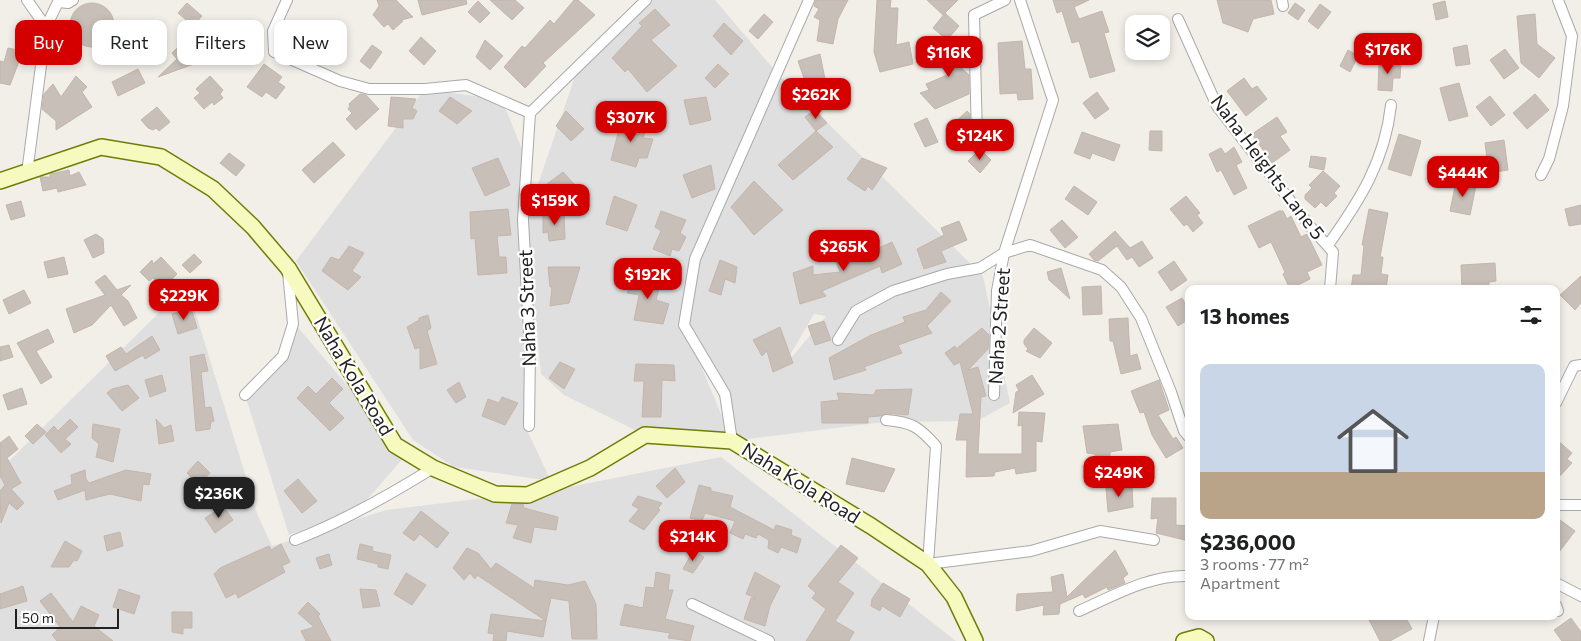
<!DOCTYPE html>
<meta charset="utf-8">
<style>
:root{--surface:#fff;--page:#f6f6f6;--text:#202124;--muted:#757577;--accent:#d40000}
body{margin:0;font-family:Commissioner,sans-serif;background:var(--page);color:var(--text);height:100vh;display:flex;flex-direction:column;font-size:19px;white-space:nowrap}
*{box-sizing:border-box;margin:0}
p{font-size:16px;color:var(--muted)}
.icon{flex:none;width:28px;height:28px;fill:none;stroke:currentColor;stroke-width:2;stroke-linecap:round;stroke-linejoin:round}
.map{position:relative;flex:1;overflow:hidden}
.panel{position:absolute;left:1185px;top:285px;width:375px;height:335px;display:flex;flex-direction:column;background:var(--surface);border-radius:10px;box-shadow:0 2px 8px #0003}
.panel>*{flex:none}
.banner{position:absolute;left:15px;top:20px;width:475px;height:45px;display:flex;gap:10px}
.buttons{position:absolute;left:1125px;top:15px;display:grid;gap:10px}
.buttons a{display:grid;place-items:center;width:45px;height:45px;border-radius:10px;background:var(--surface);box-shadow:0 2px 8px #0003;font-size:25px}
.scale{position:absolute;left:15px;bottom:12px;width:104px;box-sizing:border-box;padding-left:5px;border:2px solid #222;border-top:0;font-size:14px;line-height:18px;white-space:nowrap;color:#222;-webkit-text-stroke:4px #fff;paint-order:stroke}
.price{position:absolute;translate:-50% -42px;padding:0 11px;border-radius:10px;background:var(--accent);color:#fff;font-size:16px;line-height:32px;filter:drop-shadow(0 1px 2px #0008)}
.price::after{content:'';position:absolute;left:50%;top:30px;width:15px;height:11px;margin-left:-8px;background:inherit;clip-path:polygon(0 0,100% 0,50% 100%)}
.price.active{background:#222;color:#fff}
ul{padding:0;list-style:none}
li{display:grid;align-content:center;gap:10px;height:265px;padding:0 15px}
li span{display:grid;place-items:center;height:155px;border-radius:10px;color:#555}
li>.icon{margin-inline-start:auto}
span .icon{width:90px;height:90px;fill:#fffc;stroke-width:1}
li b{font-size:21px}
h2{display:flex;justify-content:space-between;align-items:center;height:60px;padding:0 15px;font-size:21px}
.pill{padding:0 18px;border-radius:10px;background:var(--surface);box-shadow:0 2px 8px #0003;font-size:18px;line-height:45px}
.pill.active{background:var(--accent);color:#fff}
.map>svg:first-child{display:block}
</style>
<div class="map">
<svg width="1581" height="641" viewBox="0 0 1581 641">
<rect width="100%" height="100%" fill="#f2efe9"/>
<!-- residential -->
<g fill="#e0dfdf" fill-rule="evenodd">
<path d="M646 0H715L777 73 983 276 1010 403 977 421 884 422 732 441 645 435 564 395 541 374 526 219 578 68ZM814 314 826 316 787 363 786 362ZM686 330 725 394 731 438Z"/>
<polygon points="425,89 502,100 523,152 527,351 525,426 551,481 454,467 413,440 296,261"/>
<polygon points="187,285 258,516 272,546 386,510 559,489 721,457 956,641 0,641 0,470"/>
<polygon points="296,325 406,455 365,502 324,522 289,535 246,398 288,356"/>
</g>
<!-- building -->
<g fill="#c7bfb8" stroke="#c4b6ab">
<polygon points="377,0 396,0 413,17 401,20 403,21 393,30 388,24 384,27 373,15 379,6"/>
<polygon points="418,0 466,0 467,4 422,15"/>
<polygon points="490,0 515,0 524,8 512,20"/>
<polygon points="574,0 578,0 595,15 543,63 546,66 525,88 504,67 522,46 525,48 550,20 554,24"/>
<polygon points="816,0 848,0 838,19 833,44 817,41 820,20 814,17 819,9 814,6"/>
<polygon points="877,0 891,0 890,8 898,8 896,45 909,42 913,64 880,72 874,52"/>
<polygon points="927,0 958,0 943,15"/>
<polygon points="1053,0 1089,0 1074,7 1079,19 1102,11 1109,32 1104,33 1115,71 1090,78 1079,41 1072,43 1062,11 1057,13"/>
<polygon points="1217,0 1271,0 1274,14 1253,19 1248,32 1223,23"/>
<polygon points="478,1 490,13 480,23 468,12"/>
<polygon points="1445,1 1448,17 1436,20 1433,4"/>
<polygon points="187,3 202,16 193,26 178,13"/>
<polygon points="1295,3 1305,10 1298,20 1288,13"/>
<circle cx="92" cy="25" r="22"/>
<polygon points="1320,4 1331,12 1318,29 1308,21"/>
<polygon points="655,9 670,25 651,40 677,66 647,92 628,69 625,72 612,58 642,26 639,23"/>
<polygon points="945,13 959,26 947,40 933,28"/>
<polygon points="764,14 773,22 758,39 749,31"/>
<polygon points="1535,14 1537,44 1555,58 1539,78 1521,63 1517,16"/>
<polygon points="301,21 312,24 327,37 314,58 285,45"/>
<polygon points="724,23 743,41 731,55 713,36"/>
<polygon points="421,37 436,51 424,65 409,51"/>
<polygon points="186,39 197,49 202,61 158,77 177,59 172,53"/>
<polygon points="951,39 967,56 958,65 969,75 969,94 935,109 920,93 929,90 926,84 952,73 935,54"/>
<polygon points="485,40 503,56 490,70 476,57"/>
<polygon points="1022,41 1025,69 1031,69 1033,99 1018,100 1017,93 1000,94 998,43"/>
<polygon points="372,45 382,52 370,69 360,61"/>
<polygon points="1467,45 1470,64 1456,66 1453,48"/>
<polygon points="8,48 23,51 10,85 0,83 0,61 4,62"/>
<polygon points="1505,49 1519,68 1504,79 1490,60"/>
<polygon points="1348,50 1358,56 1350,72 1340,66"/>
<polygon points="820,54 827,89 810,95 798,61"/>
<polygon points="1379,61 1401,62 1400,78 1393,78 1392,91 1378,90"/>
<polygon points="264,64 282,77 278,82 285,87 276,99 266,92 262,97 247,87"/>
<polygon points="718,64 729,74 715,88 705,78"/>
<polygon points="138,69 145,83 118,96 112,82"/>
<polygon points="76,76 87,87 82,92 92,107 56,130 56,121 42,109 44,94 53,84 61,97"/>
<polygon points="210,76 223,90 220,94 223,98 214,105 212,102 204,109 194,98 200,93 196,89"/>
<polygon points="1244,78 1252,89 1257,86 1267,99 1246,116 1227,91"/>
<polygon points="1459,83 1468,116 1449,121 1440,88"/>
<polygon points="1097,92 1109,109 1095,119 1083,103"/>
<polygon points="360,94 366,95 379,109 356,130 346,119 352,113 348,109 350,106 349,104"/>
<polygon points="1535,94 1549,110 1527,129 1513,113"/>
<polygon points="1490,96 1505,115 1491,126 1476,107"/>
<polygon points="391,97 416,99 412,108 417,111 413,119 403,119 403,128 388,126"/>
<polygon points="450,97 472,111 457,124 439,111"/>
<polygon points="706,97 711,120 690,125 684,100"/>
<polygon points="157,107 170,122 159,131 156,128 153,130 148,128 141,120"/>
<polygon points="815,110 827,123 816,131 805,117"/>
<polygon points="566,111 584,129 571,141 556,126"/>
<polygon points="967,111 970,114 970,136 966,140 952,125"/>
<polygon points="1277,117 1287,132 1280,136 1290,150 1272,163 1252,134"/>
<polygon points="622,118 647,124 643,138 653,139 647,158 639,158 636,167 611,160"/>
<polygon points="927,118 938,142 925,147 914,124"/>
<polygon points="816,131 833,147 793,180 778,165"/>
<polygon points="1150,131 1162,131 1162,151 1149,150"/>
<polygon points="1082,132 1120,145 1114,161 1092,153 1090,159 1074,153"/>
<polygon points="1399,134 1421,141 1411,176 1388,169"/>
<polygon points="1504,140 1508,170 1489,173 1485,143"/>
<polygon points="333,142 345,155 314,183 302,170"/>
<polygon points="1234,147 1242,162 1236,165 1247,188 1234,195 1221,170 1217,172 1209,154 1221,148 1225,154"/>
<polygon points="980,149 991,160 980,173 968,161"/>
<polygon points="229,153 245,165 236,176 220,163"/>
<polygon points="1311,156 1326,158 1324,170 1309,167"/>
<polygon points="498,158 510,185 485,196 472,168"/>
<polygon points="862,158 887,168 872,190 868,186 865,191 847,179"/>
<polygon points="711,165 715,189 692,198 683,175"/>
<polygon points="69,170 70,176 79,172 86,185 58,192 57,188 43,191 40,177 50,177 50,174"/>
<polygon points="1323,171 1340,186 1334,193 1337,196 1326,207 1321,202 1315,208 1305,199 1305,195 1312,188 1309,185"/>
<polygon points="563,172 575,185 561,199 547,184"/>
<polygon points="754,181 783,210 754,235 731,207"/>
<polygon points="1456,182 1476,186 1470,215 1450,211"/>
<polygon points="1074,186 1097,202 1088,215 1065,199"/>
<polygon points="614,196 637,205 627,231 606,224"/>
<polygon points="1186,196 1200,213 1197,215 1203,223 1193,232 1187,224 1184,226 1170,209"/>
<polygon points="21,201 25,216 11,220 6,205"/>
<polygon points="1581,205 1581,224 1569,226 1565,209"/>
<polygon points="508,209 511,235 497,236 499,257 506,257 507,273 478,275 475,238 471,239 470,212"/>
<polygon points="1369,209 1388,213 1380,257 1383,257 1381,274 1388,275 1386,289 1351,289 1353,275 1361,275 1364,245 1362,245"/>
<polygon points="564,211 565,239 549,241 548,232 543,233 543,215"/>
<polygon points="661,211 686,220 680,233 686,237 679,251 672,249 670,256 653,249 661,231 655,227"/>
<polygon points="1279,211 1283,211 1287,219 1291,216 1301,237 1307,234 1322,265 1307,272 1310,279 1290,289 1283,274 1285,272 1271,242 1259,248 1248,226"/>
<polygon points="1062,220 1078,237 1065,248 1050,230"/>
<polygon points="959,221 967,240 941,251 946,262 924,269 917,249 944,235 941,228"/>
<polygon points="1115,231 1130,248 1142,241 1153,258 1139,267 1132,257 1127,260 1117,246 1098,261 1094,260 1089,254"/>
<polygon points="96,234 103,239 104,253 93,258 84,240"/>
<polygon points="892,242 902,264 882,273 880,266 822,291 826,296 800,304 793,273 813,266 813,275 840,272 836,262 866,250 868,253"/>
<polygon points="349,246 364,253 352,271 361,277 348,290 322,271 331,257 339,260"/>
<polygon points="194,254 202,262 190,273 182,265"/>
<polygon points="64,257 68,274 48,278 44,262"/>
<polygon points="161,257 177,274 163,288 153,278 149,281 140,272 152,260 153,264"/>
<polygon points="720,260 737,267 735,283 725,279 721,295 709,291"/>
<polygon points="1174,261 1187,280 1171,291 1158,272"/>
<polygon points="1495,263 1496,281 1489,282 1489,289 1462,289 1461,265"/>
<polygon points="548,267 580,267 569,303 550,306 552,287 550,287"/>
<polygon points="1061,268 1070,299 1049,280 1047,272"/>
<polygon points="105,275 117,290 131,285 121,295 128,301 137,318 124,326 111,305 92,325 74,333 66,309 105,295 95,282"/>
<polygon points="634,276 661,280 656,300 669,304 663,324 634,320 639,295 627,293"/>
<polygon points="1581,276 1581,303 1575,310 1560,295"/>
<polygon points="1101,286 1102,314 1083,315 1082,287"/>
<polygon points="24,290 31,303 9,314 3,300"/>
<polygon points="941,292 951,301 927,326 932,333 898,345 902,353 864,367 866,370 834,380 829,358 871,335 905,322 903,317 926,310"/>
<polygon points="1182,298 1189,310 1189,319 1178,326 1166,307"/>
<polygon points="191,308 197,328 178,334 172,314"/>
<polygon points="428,315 431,328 427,331 437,364 420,369 420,347 415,349 407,327 419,320 419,318"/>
<polygon points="1128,318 1130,356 1137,354 1141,369 1121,374 1113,341 1110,341 1109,319"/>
<polygon points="824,321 831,340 815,345 808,326"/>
<polygon points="780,327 793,363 773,372 767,351 762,356 753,340"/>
<polygon points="982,328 989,335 988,349 968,370 978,367 986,396 981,397 978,454 1022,454 1022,425 1018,426 1019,412 1045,413 1042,442 1036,441 1036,471 1016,474 1015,468 995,472 994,476 966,477 967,440 956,440 960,414 973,414 960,362 954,365 945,353 955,346 956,349"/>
<polygon points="1034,328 1052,343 1040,358 1026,351 1028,349 1024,344 1024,340"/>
<polygon points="48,329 54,342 36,351 52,377 41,384 17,343"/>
<polygon points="152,336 160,350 145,359 143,355 115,371 106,356 121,347 126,354"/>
<polygon points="9,345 13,357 0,361 0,347"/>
<polygon points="204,354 208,371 201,372 205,408 211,407 214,421 211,422 210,429 196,431 190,357"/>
<polygon points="560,362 575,369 564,389 549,378"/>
<polygon points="636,364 674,365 675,381 662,380 661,417 642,417 644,381 634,381"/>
<polygon points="162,375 166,391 150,397 145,380"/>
<polygon points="1032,375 1044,394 1013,413 1016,392 1019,391 1016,385"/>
<polygon points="332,378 343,389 329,403 344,418 330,431 297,398 308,386 316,394"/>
<polygon points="1159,380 1169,410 1158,415 1173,439 1176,437 1183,448 1166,458 1152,435 1144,412 1140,413 1131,391"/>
<polygon points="459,382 466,397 456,403 447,390"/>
<polygon points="128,385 139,398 122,411 107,393 112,389"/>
<polygon points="22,388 27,404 8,410 3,395"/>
<polygon points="912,389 908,415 886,413 880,416 868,417 868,423 822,423 821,402 839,400 837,393 874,395 876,390"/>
<polygon points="502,397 518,403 505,425 482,416 488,399 499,403"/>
<polygon points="70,419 78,427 65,439 71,444 61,453 45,435 54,426 58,431"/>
<polygon points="156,419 164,428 171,425 174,441 159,444"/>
<polygon points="37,424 46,432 33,444 25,436"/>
<polygon points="93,424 120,429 113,462 96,457 99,444 92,438"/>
<polygon points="1118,424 1122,450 1110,452 1110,459 1096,461 1095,454 1087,453 1083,426"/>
<polygon points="9,436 18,449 7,458 21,483 11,489 24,503 17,510 9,503 1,523 0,491 5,485 0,476 0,443"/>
<polygon points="1556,439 1572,453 1567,459 1572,463 1556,480"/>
<polygon points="852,458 895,469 884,492 846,484"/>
<polygon points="198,461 210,473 199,485 187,473"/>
<polygon points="675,468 685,482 667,498 656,486"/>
<polygon points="85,470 86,479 89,483 126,470 151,474 149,485 143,484 141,501 110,494 86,500 85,490 58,500 54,491 72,484 71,475"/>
<polygon points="298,479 317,501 302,513 284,491"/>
<polygon points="699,485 711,488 711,491 733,496 730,507 774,530 776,525 792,530 791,535 801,539 797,553 781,547 778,553 768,548 769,540 758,534 756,538 745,534 743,539 730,533 735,521 705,513 702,521 690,518"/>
<polygon points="1132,486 1133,507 1108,512 1106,488"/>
<polygon points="638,496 662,503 658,508 660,510 644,530 629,521 639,509 632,505"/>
<polygon points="1152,498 1176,498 1176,525 1189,526 1189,541 1156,533 1158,518 1151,519"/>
<polygon points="512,504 523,504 524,508 558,517 556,530 534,527 531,543 513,538 518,525 506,523"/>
<polygon points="223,506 233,520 215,533 205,518"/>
<polygon points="421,511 449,533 437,548 420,534 414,541 403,533"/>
<polygon points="1556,517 1575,531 1556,556"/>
<polygon points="120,532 123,546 107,551 104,536"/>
<polygon points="65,541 82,551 77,561 74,560 69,567 51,567"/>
<polygon points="281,544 290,562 282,566 285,572 238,598 236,593 226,598 214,574 220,568 269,546 271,550"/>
<polygon points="360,544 373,547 372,551 391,555 388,569 378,567 378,564 357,559"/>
<polygon points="841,545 858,558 838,582 854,593 835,621 854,632 849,641 806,641 826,609 812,598 816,593 808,586"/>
<polygon points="467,548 478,553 491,569 496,563 534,588 535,580 568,585 585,581 596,604 597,639 572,639 569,601 551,598 546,621 477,575 475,579 470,573 464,580 453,568"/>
<polygon points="1115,550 1128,574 1123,578 1125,583 1108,590 1107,587 1085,598 1083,594 1060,604 1059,614 1043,615 1044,605 1016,611 1017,594 1053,592 1051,577 1063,574 1067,597"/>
<polygon points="693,551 704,557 693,573 683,569"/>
<polygon points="329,554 332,565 320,569 316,558"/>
<polygon points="656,572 670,575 668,590 673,590 665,619 694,626 690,641 668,638 670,633 620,625 625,604 643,608 646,587 654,588"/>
<polygon points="755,572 780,586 770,606 765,626 744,619 751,598 756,598 746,594"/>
<polygon points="406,573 426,585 412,605 394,594"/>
<polygon points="883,583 910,599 900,617 882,606 880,611 871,606 872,599"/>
<polygon points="23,586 27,601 0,609 0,594"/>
<polygon points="119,589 140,596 134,614 113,607"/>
<polygon points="360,589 376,590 380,606 363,608"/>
<polygon points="51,593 73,622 81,606 99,615 94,626 113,641 57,641 52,635 60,627 40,601"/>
<polygon points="308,602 320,614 318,616 331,641 306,641 301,631 314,627 298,613"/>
<polygon points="172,612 192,612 192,628 183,628 183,634 172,632"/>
<polygon points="491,614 546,621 543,637 507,631 506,641 493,641 494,634 488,633"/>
<polygon points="1367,616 1405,616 1412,629 1390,641 1380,641"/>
<polygon points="1571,618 1581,632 1581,641 1562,641 1554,630"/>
</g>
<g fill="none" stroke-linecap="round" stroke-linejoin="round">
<!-- street casing -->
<g stroke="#a9a9a9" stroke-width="12">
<g id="street">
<polyline points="27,0 46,27 27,173"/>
<polyline points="287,0 273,31 274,52 340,81 369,89 425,89 466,85 530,113"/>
<polyline points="1282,0 1283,6"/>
<polyline points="59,2 68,3 73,0"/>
<polyline points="1178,19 1217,106 1309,225 1333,252 1330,289"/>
<polyline points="46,27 59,0"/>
<polyline points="977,138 974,15 1005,0"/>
<polyline points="1541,175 1549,159 1563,106 1572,36 1558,0"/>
<path d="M1328 245C1360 200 1385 161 1391 105"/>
<polyline points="838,340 856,311 893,291 947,274 980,268 1004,253 1030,245 1102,270 1121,287 1141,318 1171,392 1184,431 1189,437"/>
<polyline points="245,395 283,356 293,324 288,272"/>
<polyline points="994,395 997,291 1004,253 1053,100 1020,0"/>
<polyline points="1556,403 1574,366 1581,365"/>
<path d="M886 420C912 422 919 427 936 446L928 564 1031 551 1100 531 1154 540"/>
<polyline points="529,426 530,350 523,220 530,113 646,0"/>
<polyline points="732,441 725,394 684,325 695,259 809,0"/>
<polyline points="1556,505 1581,505"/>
<path d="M295 540C344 521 388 496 433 468"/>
<polyline points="1556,583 1581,596"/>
<polyline points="692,604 769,641"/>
<polyline points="1556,605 1558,611"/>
<path d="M1079 611C1113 596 1151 574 1189 576"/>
<polyline points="1429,641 1434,616"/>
</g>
</g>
<!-- secondary casing -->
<g stroke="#707d05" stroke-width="18">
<g id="secondary">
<polyline points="0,181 101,147 161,157 213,189 253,227 288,268 395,445 433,468 495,494 528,495 590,468 645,435 732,441 871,526 928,564 954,597 975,641"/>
<polyline points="1184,641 1199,637 1206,641"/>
</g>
</g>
<!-- street -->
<use href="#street" stroke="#fff" stroke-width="10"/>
<!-- secondary -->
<use href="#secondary" stroke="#f7fabf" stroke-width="15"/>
</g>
<g text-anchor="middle" stroke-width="4.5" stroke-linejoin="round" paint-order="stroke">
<!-- street labels -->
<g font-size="19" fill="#222" stroke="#fff">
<text transform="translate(1268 167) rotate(53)" y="7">Naha Heights Lane 5</text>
<text transform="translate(527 308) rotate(-92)" y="7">Naha 3 Street</text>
<text transform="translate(999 326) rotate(-86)" y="7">Naha 2 Street</text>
<text transform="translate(354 376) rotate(59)" y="7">Naha Kola Road</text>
<text transform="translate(801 483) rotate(32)" y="7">Naha Kola Road</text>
</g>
</g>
</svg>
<div class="buttons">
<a><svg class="icon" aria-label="layers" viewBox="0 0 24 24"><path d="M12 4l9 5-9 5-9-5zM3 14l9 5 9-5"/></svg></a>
</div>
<div class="scale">50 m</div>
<b class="price" style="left:1388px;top:75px">$176K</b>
<b class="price" style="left:949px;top:78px">$116K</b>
<b class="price" style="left:816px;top:120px">$262K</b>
<b class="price" style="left:631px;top:143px">$307K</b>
<b class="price" style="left:980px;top:161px">$124K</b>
<b class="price" style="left:1463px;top:198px">$444K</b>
<b class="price" style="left:555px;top:226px">$159K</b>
<b class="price" style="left:844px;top:272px">$265K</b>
<b class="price" style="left:648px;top:300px">$192K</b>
<b class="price" style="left:184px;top:321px">$229K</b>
<b class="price" style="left:1119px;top:498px">$249K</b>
<b class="price active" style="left:219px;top:519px">$236K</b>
<b class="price" style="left:693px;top:562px">$214K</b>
<div class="banner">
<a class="pill active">Buy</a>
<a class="pill">Rent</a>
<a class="pill">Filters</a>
<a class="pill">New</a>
</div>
<section class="panel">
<h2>13 homes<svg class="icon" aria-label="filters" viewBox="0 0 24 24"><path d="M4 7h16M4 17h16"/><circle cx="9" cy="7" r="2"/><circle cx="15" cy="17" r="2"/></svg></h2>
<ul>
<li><span style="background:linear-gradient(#c9d6e8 70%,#b9a48a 0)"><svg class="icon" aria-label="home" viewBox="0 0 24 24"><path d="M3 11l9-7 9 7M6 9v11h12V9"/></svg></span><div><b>$236,000</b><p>3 rooms · 77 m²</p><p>Apartment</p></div></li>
</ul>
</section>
</div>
